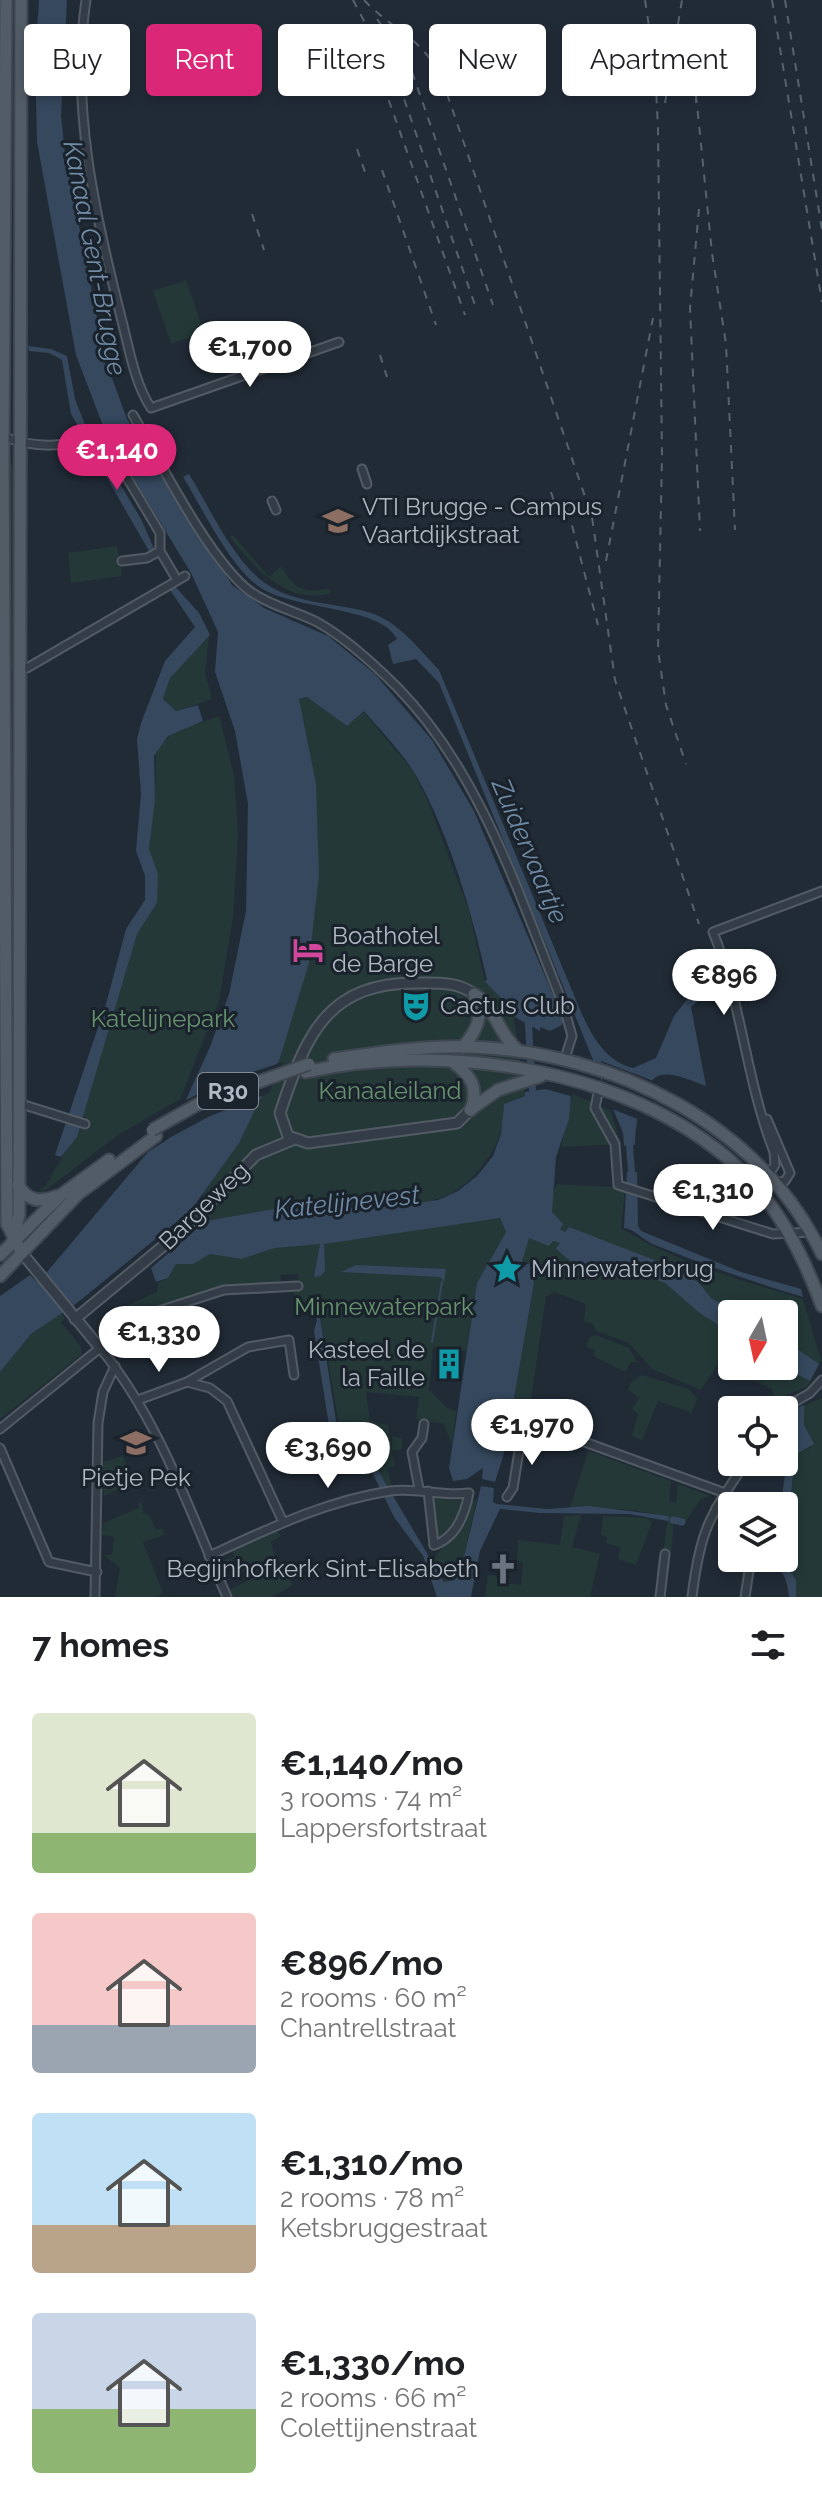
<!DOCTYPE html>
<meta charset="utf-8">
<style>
:root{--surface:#fff;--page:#f6f6f6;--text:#202124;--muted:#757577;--accent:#db2777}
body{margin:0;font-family:Raleway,sans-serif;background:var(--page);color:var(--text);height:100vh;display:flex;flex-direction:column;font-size:30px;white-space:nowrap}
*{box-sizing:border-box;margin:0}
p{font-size:26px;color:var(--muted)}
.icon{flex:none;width:44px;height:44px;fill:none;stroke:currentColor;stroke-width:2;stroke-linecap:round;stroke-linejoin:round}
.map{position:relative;height:1597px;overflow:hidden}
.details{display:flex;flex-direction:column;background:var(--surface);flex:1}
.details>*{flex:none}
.hud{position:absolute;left:24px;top:24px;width:774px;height:72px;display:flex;gap:16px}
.needle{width:52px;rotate:189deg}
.buttons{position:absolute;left:718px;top:1300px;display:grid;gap:16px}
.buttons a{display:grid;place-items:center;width:80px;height:80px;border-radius:8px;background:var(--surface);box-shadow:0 4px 12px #0003;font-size:40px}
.price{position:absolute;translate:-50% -68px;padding:0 18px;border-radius:28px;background:#fff;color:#222;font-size:26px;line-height:52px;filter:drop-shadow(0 2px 4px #0008)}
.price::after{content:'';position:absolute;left:50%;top:48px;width:24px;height:18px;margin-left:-12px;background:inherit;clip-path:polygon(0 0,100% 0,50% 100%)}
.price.current{background:var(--accent);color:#fff}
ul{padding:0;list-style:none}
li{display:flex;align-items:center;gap:24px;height:200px;padding:0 32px}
li span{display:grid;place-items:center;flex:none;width:224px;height:160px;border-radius:8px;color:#555}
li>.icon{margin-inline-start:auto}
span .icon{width:96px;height:96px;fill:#fffc;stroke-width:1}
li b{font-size:34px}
h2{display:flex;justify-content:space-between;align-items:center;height:96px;padding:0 32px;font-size:34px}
.chip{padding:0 28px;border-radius:8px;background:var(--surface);box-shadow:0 4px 12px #0003;font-size:28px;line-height:72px}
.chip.current{background:var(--accent);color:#fff}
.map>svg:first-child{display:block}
</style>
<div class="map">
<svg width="822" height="1597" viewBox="0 0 822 1597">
<rect width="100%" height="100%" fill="#212b36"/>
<!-- green -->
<g fill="#243838" fill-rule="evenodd">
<polygon points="186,280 204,332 171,344 153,291"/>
<polygon points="10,453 16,486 14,667 8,667"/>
<path d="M233 535 269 577 282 566C290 588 308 595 329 588L331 593C288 606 253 567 230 537Z"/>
<polygon points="117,546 122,576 71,583 68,553"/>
<polygon points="209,637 205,673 212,699 176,711 163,699 170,678 182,662"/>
<path d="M307 697 347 726 363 711 413 771 429 804 469 911 485 982 513 1010 525 1096 504 1104C502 1134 500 1143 482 1166 441 1221 376 1203 316 1206 279 1208 243 1217 206 1221L203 1194C310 1040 344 883 298 700Z"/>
<polygon points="219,716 234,776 238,833 233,918 219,1001 180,1099 118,1135 42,1193 40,1190 46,1185 79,1129 84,1129 87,1118 83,1116 137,934 157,903 148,839 155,799 156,751 172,733"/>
<polygon points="573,1094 610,1110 621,1144 561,1147"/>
<path d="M557 1184 613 1187 625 1192 621 1228C677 1263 741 1280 803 1299L821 1360 808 1386 775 1400 772 1389 719 1362 701 1390 652 1369 629 1343 596 1331 593 1324 584 1321 586 1304 554 1292 546 1297 529 1413 512 1409 534 1283 532 1265 522 1262 527 1240ZM732 1314H784V1366H732Z"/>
<path d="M500 1218 506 1232 477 1283 466 1351 433 1347 429 1390 447 1408 456 1411 452 1445 444 1424 416 1419 419 1397 366 1392 370 1421 388 1425 392 1446V1436L403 1439 401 1449 392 1451 395 1466 387 1468 392 1486 386 1488 369 1455 351 1449 342 1441 319 1311 294 1308V1291L299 1290 298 1274 280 1275 281 1282C214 1287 165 1300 109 1338L97 1324 113 1312 157 1292 158 1283 168 1278 176 1264 210 1254 241 1259 275 1248Z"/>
<polygon points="61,1313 65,1318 61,1322 81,1347 81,1355 0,1419 0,1372 31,1334"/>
<polygon points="596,1335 629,1348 637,1362 631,1362 625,1372 593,1356 595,1350 586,1347 589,1338"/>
<polygon points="642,1375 689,1389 697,1399 690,1417 690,1412 658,1401 642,1440 632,1436 638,1414 632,1409 639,1398 628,1390 631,1382"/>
<polygon points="822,1398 822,1597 796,1597 796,1580 784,1563 795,1455 811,1447 803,1421 804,1405"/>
<polygon points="588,1451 671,1481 669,1501 676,1503 678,1484 710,1496 700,1500 686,1521 674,1518 671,1555 663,1553 668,1516 623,1509 570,1508"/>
<polygon points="123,1456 132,1482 104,1496 103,1462"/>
<polygon points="434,1498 462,1501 461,1514 441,1540 435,1541"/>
<path d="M477 1499 460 1573 446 1583 433 1561C447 1538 468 1525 472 1501Z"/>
<polygon points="142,1501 143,1514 148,1513 156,1530 162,1528 165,1535 143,1542 163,1593 157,1597 115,1597 120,1568 104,1555 112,1555 114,1537 102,1535 103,1523 139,1508 138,1504"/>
<polygon points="581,1515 572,1547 600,1554 590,1597 485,1597 488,1575 496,1576 498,1582 521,1585 523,1563 517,1561 518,1540 560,1545 564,1516"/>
<polygon points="603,1516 647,1518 652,1522 636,1565 618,1559 620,1547 606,1543 607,1537 601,1535"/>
<polygon points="277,1530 281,1536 271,1542 275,1557 230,1579 242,1570 237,1558 231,1560 233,1565 225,1569 222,1561 234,1557 232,1551"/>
<polygon points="282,1564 293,1585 272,1597 232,1597 229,1590"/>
</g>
<!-- water -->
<g fill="#35485d">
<path d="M39 0H67L61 116 65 154 105 359 127 419 232 585 264 608 328 636 375 674 432 740 474 811 563 1018 562 1025 550 1031 540 1027V1031L513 1016V1010L484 981 487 980C473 916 448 830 415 774 401 751 381 731 364 711L347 726 307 697 299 699 316 784 319 875 309 963 280 1058 239 1143 191 1210 77 1303 31 1334 0 1372V1296L30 1275 36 1281 47 1272 148 1152 168 1139 210 1047 229 994 246 911 248 804 235 731 215 672 218 632 191 573 105 431 76 355 37 142 35 60Z"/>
<polygon points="28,346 51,349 67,356 75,399 87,430 82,433 71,414 62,360 49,353 29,351"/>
<polygon points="95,442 141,519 155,551 149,551 88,445"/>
<path d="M189 474C210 508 230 555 262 581 292 604 332 602 368 612 397 620 418 648 439 670L581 1012C592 1036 605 1061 633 1068L656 1058 674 1016 693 992 700 999 691 1007 706 1086C694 1082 674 1072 661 1075 641 1079 635 1128 635 1145L624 1146 623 1133 439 683 416 659 393 664 388 645 397 639C381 606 294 610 261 588 230 568 203 509 183 477Z"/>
<polygon points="173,584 199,613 210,635 170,678 163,699 176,711 198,705 203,721 168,736 154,756 155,799 149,849 158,874 157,903 137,934 77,1137 61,1157 55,1155 106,1004 126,929 145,900 145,876 136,851 141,794 137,739 141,723 165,661 195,627 168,587"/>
<polygon points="545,1089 571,1096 569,1119 556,1157 552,1212 563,1224 560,1229 565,1232 569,1227 675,1268 699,1283 711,1298 740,1314 732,1314 732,1333 701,1314 665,1283 647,1276 573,1263 556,1249 560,1243 553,1241 549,1246 529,1238 522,1262 532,1265 534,1283 505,1450 495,1482 482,1479 483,1468 467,1479 453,1481 449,1468 477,1283 506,1232 500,1218 324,1244 325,1271 321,1276 314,1277 320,1244 275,1248 241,1259 210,1254 193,1264 176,1264 168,1278 156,1282 151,1268 206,1221 274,1209 388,1207 438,1200 458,1191 477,1176 493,1156 501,1134 504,1104 525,1096 525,1092"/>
<path d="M627 1172H637L638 1226 641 1231 741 1272 801 1289 803 1297C753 1282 704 1265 655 1245 644 1241 635 1229 624 1228Z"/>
<polygon points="356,1265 446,1269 444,1282 440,1277 341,1272"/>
<polygon points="313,1311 319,1311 339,1440 373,1462 444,1582 454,1580 460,1573 481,1486 494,1488 493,1502 497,1504 547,1509 589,1506 669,1516 668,1521 629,1514 540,1513 500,1509 480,1551 471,1597 437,1597 423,1556 394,1517 368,1464 338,1452 332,1444 314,1331 317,1320"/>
<polygon points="784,1340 819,1364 810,1381 782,1366"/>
<path d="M804 1405V1425L814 1444 795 1455 784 1563 796 1580V1597H789C788 1580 782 1566 765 1558H784L782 1496 794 1409Z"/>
</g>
<!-- pier -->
<g fill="#212b36">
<polygon points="601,1061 656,1082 640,1120 610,1108 603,1091"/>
<polygon points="283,1062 269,1093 210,1116 160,1143 179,1103 231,1079"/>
</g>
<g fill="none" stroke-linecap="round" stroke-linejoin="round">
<!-- stream -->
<g stroke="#35485d" stroke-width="2">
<polyline points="726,987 727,987"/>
<polyline points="432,1342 442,1282"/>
</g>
<!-- canal -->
<g stroke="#35485d" stroke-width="7">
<polyline points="528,1018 533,1097"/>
<polyline points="629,1139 632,1179"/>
<polyline points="673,1520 682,1522"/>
</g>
<!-- minor casing -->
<g stroke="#525b64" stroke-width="11">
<g id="minor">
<path d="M86 0C70 106 96 219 122 321 129 349 135 384 151 408L339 342"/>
<path d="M133 415C159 460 211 563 251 592 271 606 295 611 317 622 346 638 374 664 397 687 482 774 518 894 563 1004L572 1036 567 1052"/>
<path d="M2 436C32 448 71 450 99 431L160 533V551L177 580"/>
<polyline points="362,469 367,484"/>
<polyline points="272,501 276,510"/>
<polyline points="122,561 147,558 160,551"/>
<polyline points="18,669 27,668 185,576"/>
<polyline points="599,1088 595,1108 615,1144 618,1185 773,1234 811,1232"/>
<polyline points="18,1103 85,1124"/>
<path d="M769 1174 775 1165 774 1152C746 1081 742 1003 713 932L822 891"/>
<polyline points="756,1187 785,1181 790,1173 767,1119"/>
<path d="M100 1348C159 1419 190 1512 227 1597"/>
<polyline points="187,1382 210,1388 227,1401 283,1522"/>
<polyline points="138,1400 187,1382 248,1347 289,1340 294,1375"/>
<polyline points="781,1410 810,1393 822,1380"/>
<polyline points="0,1429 100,1348 146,1315 224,1290 298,1286"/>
<polyline points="0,1448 49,1562 97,1572"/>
<polyline points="419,1489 412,1452 422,1438 424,1424"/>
<polyline points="428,1491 434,1545"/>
<polyline points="507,1497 513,1488 524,1420 725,1493"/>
<polyline points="765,1506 780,1502"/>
<polyline points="716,1508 732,1514"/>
<path d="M209 1556C268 1529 325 1501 390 1491 418 1487 441 1497 469 1493 465 1514 456 1538 434 1545"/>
<polyline points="95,1597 98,1423 103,1392 115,1366"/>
<polyline points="660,1597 665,1554"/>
<path d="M692 1597C700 1530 709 1517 746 1462"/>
<polyline points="745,1597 751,1558"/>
</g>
</g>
<!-- tertiary casing -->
<g stroke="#525b64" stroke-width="13">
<g id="tertiary">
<path d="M470 1110 457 1123 308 1143 288 1136 280 1113C306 1035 327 981 420 983 440 983 458 982 474 994"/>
<polyline points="22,1253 100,1348"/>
<polyline points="75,1319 185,1228 256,1155 292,1140"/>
</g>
</g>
<!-- primary casing -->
<g stroke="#3e4650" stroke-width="15">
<g id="primary">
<polyline points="6,0 3,454 7,1224 22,1253"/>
<path d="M474 994C495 1006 499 1036 519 1051"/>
<path d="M463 1047C475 1033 485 1016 475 998"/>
<path d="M334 1059C379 1052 427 1045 473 1047 614 1053 759 1123 822 1254"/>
<path d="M453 1062C471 1076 479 1087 471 1110"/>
<path d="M306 1072C442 1042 626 1067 733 1163 776 1202 802 1252 822 1306"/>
<polyline points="470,1110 498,1090 541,1076"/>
<path d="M18 1185C28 1201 39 1203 57 1196"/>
<polyline points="13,1239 19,1215 21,0"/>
<polyline points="0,1255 61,1195 109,1160"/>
<polyline points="0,1276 78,1194 156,1136"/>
</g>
</g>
<!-- minor -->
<use href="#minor" stroke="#343d47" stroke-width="7"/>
<!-- tertiary -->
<use href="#tertiary" stroke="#343d47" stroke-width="9"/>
<!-- primary -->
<use href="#primary" stroke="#525c67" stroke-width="11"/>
<!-- rail -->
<g stroke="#56626e" stroke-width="2" stroke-dasharray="8 8" stroke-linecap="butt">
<polyline points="353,0 402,93 477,311"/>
<path d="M364 0C395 33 426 38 444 85L592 517 615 680 699 924"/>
<polyline points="645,0 655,66 658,130 662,456 658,650 666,705 686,764"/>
<polyline points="772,0 822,302"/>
<polyline points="785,0 822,230"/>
<polyline points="377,19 410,66 493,305"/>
<polyline points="378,70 465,315"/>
<polyline points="696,95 712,253 726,344 735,530"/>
<polyline points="665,103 682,0"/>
<polyline points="696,103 697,47"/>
<polyline points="357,149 366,175"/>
<polyline points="382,170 436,325"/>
<polyline points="699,209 690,308 700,531"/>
<polyline points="252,214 264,250"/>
<polyline points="380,355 387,377"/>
<polyline points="551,492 558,514"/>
<polyline points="568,510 598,625"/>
<polyline points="606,561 653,318"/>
</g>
<!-- primary-bridge casing -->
<g stroke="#3e4650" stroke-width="15" stroke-linecap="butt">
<polyline id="primary-bridge" points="152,1130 202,1102 309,1064"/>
</g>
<!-- primary-bridge -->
<use href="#primary-bridge" stroke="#525c67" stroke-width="11"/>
</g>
<!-- icons -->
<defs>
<g id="school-bare" transform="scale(2.4)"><path d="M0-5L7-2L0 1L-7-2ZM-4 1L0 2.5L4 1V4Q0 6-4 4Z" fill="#8d6e63" stroke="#1a222b" stroke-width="2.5" paint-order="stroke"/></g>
<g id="hotel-bare" transform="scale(2.4)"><path d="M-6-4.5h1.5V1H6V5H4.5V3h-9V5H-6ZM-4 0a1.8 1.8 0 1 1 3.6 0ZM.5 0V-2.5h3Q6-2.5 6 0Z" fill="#d1479c" stroke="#1a222b" stroke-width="2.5" paint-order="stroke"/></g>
<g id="theatre-bare" transform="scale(2.4)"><path d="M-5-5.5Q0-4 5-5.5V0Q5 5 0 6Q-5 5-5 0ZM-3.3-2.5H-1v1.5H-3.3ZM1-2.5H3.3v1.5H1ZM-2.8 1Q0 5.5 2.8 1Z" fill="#0f9aa8" stroke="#1a222b" stroke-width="2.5" paint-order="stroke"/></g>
<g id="sight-bare" transform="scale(2.4)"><path d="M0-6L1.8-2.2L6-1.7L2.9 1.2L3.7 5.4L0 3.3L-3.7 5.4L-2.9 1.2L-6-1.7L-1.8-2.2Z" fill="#0f9aa8" stroke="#1a222b" stroke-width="2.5" paint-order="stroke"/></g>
<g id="building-bare" transform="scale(2.4)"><path d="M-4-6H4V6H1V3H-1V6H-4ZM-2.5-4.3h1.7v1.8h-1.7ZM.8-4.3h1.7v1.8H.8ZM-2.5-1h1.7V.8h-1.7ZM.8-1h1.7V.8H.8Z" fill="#0f9aa8" stroke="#1a222b" stroke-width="2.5" paint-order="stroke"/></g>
<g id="church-bare" transform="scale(2.4)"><path d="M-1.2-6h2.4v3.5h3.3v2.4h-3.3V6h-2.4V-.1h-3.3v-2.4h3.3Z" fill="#6b7280" stroke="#1a222b" stroke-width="2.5" paint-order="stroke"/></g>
</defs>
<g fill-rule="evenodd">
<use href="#school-bare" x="338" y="521"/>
<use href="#hotel-bare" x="308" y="950"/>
<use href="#theatre-bare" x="416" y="1006"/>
<use href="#sight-bare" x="507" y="1269"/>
<use href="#building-bare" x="449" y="1364"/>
<use href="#school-bare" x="136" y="1443"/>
<use href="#church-bare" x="503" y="1569"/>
</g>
<g text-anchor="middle" stroke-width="6" stroke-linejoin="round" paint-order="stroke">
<!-- shield labels -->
<rect fill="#1a222b" stroke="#828b95" stroke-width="2" x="198" y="1073" width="60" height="36" rx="6"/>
<g font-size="22" font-weight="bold" fill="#afb8c3">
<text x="228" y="1099">R30</text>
</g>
<!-- poi labels -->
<g font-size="24" fill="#afb8c3" stroke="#1a222b" text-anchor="start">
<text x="362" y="515">VTI Brugge - Campus<tspan x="362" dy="28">Vaartdijkstraat</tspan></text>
<text x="332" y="944">Boathotel<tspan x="332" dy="28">de Barge</tspan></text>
<text x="440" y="1014">Cactus Club</text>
<text x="531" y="1277">Minnewaterbrug</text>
<text x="425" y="1358" text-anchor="end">Kasteel de<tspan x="425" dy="28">la Faille</tspan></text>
<text x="136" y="1486" text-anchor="middle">Pietje Pek</text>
<text x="479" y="1577" text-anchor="end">Begijnhofkerk Sint-Elisabeth</text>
</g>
<!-- park labels -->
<g font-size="24" fill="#67936e" stroke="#1a222b">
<text x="163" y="1027">Katelijnepark</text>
<text x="390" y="1099">Kanaaleiland</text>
<text x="384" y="1315">Minnewaterpark</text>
</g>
<!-- street labels -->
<g font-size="24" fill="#afb8c3" stroke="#1a222b">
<text transform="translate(204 1206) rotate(-44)" y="8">Bargeweg</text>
</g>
<!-- water labels -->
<g font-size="26" font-style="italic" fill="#708ba6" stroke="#1a222b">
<text transform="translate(95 258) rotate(79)" y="9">Kanaal Gent-Brugge</text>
<text transform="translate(530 851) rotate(67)" y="9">Zuidervaartje</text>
<text transform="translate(347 1202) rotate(-6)" y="9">Katelijnevest</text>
</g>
</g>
</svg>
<div class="buttons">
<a><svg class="needle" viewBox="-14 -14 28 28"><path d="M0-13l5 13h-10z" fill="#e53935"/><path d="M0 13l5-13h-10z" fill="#757577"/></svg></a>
<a><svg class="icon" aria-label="locate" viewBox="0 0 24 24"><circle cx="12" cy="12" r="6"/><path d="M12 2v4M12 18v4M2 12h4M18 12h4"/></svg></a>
<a><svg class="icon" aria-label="layers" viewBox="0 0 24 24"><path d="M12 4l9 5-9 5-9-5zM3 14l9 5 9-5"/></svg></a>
</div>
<b class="price" style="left:250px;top:389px">€1,700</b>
<b class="price current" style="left:117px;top:492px">€1,140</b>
<b class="price" style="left:724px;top:1017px">€896</b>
<b class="price" style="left:713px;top:1232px">€1,310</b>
<b class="price" style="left:159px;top:1374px">€1,330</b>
<b class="price" style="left:532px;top:1467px">€1,970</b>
<b class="price" style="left:328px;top:1490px">€3,690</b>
<div class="hud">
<a class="chip">Buy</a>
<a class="chip current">Rent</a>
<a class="chip">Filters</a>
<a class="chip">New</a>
<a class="chip">Apartment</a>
</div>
</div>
<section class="details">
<h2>7 homes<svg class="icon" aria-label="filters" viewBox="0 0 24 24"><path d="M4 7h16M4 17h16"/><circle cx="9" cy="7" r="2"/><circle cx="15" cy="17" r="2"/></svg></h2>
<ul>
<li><span style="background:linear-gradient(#dfe7d0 75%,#8fb573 0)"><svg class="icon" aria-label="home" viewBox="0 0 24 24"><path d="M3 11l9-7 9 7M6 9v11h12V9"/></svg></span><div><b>€1,140/mo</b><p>3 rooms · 74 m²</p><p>Lappersfortstraat</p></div></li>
<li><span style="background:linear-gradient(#f6c9c9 70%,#9aa5b1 0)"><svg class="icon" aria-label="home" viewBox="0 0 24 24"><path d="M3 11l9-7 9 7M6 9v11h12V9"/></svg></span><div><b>€896/mo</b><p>2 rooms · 60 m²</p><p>Chantrellstraat</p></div></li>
<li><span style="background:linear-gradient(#bfe0f5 70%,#b9a48a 0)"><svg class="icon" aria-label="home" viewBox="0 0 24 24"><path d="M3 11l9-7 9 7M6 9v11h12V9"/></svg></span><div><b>€1,310/mo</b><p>2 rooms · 78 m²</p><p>Ketsbruggestraat</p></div></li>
<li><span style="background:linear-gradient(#c9d6e8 60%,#8fb573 0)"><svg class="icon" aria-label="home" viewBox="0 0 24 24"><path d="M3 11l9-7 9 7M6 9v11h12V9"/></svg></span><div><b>€1,330/mo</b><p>2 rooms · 66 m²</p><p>Colettijnenstraat</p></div></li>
</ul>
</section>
